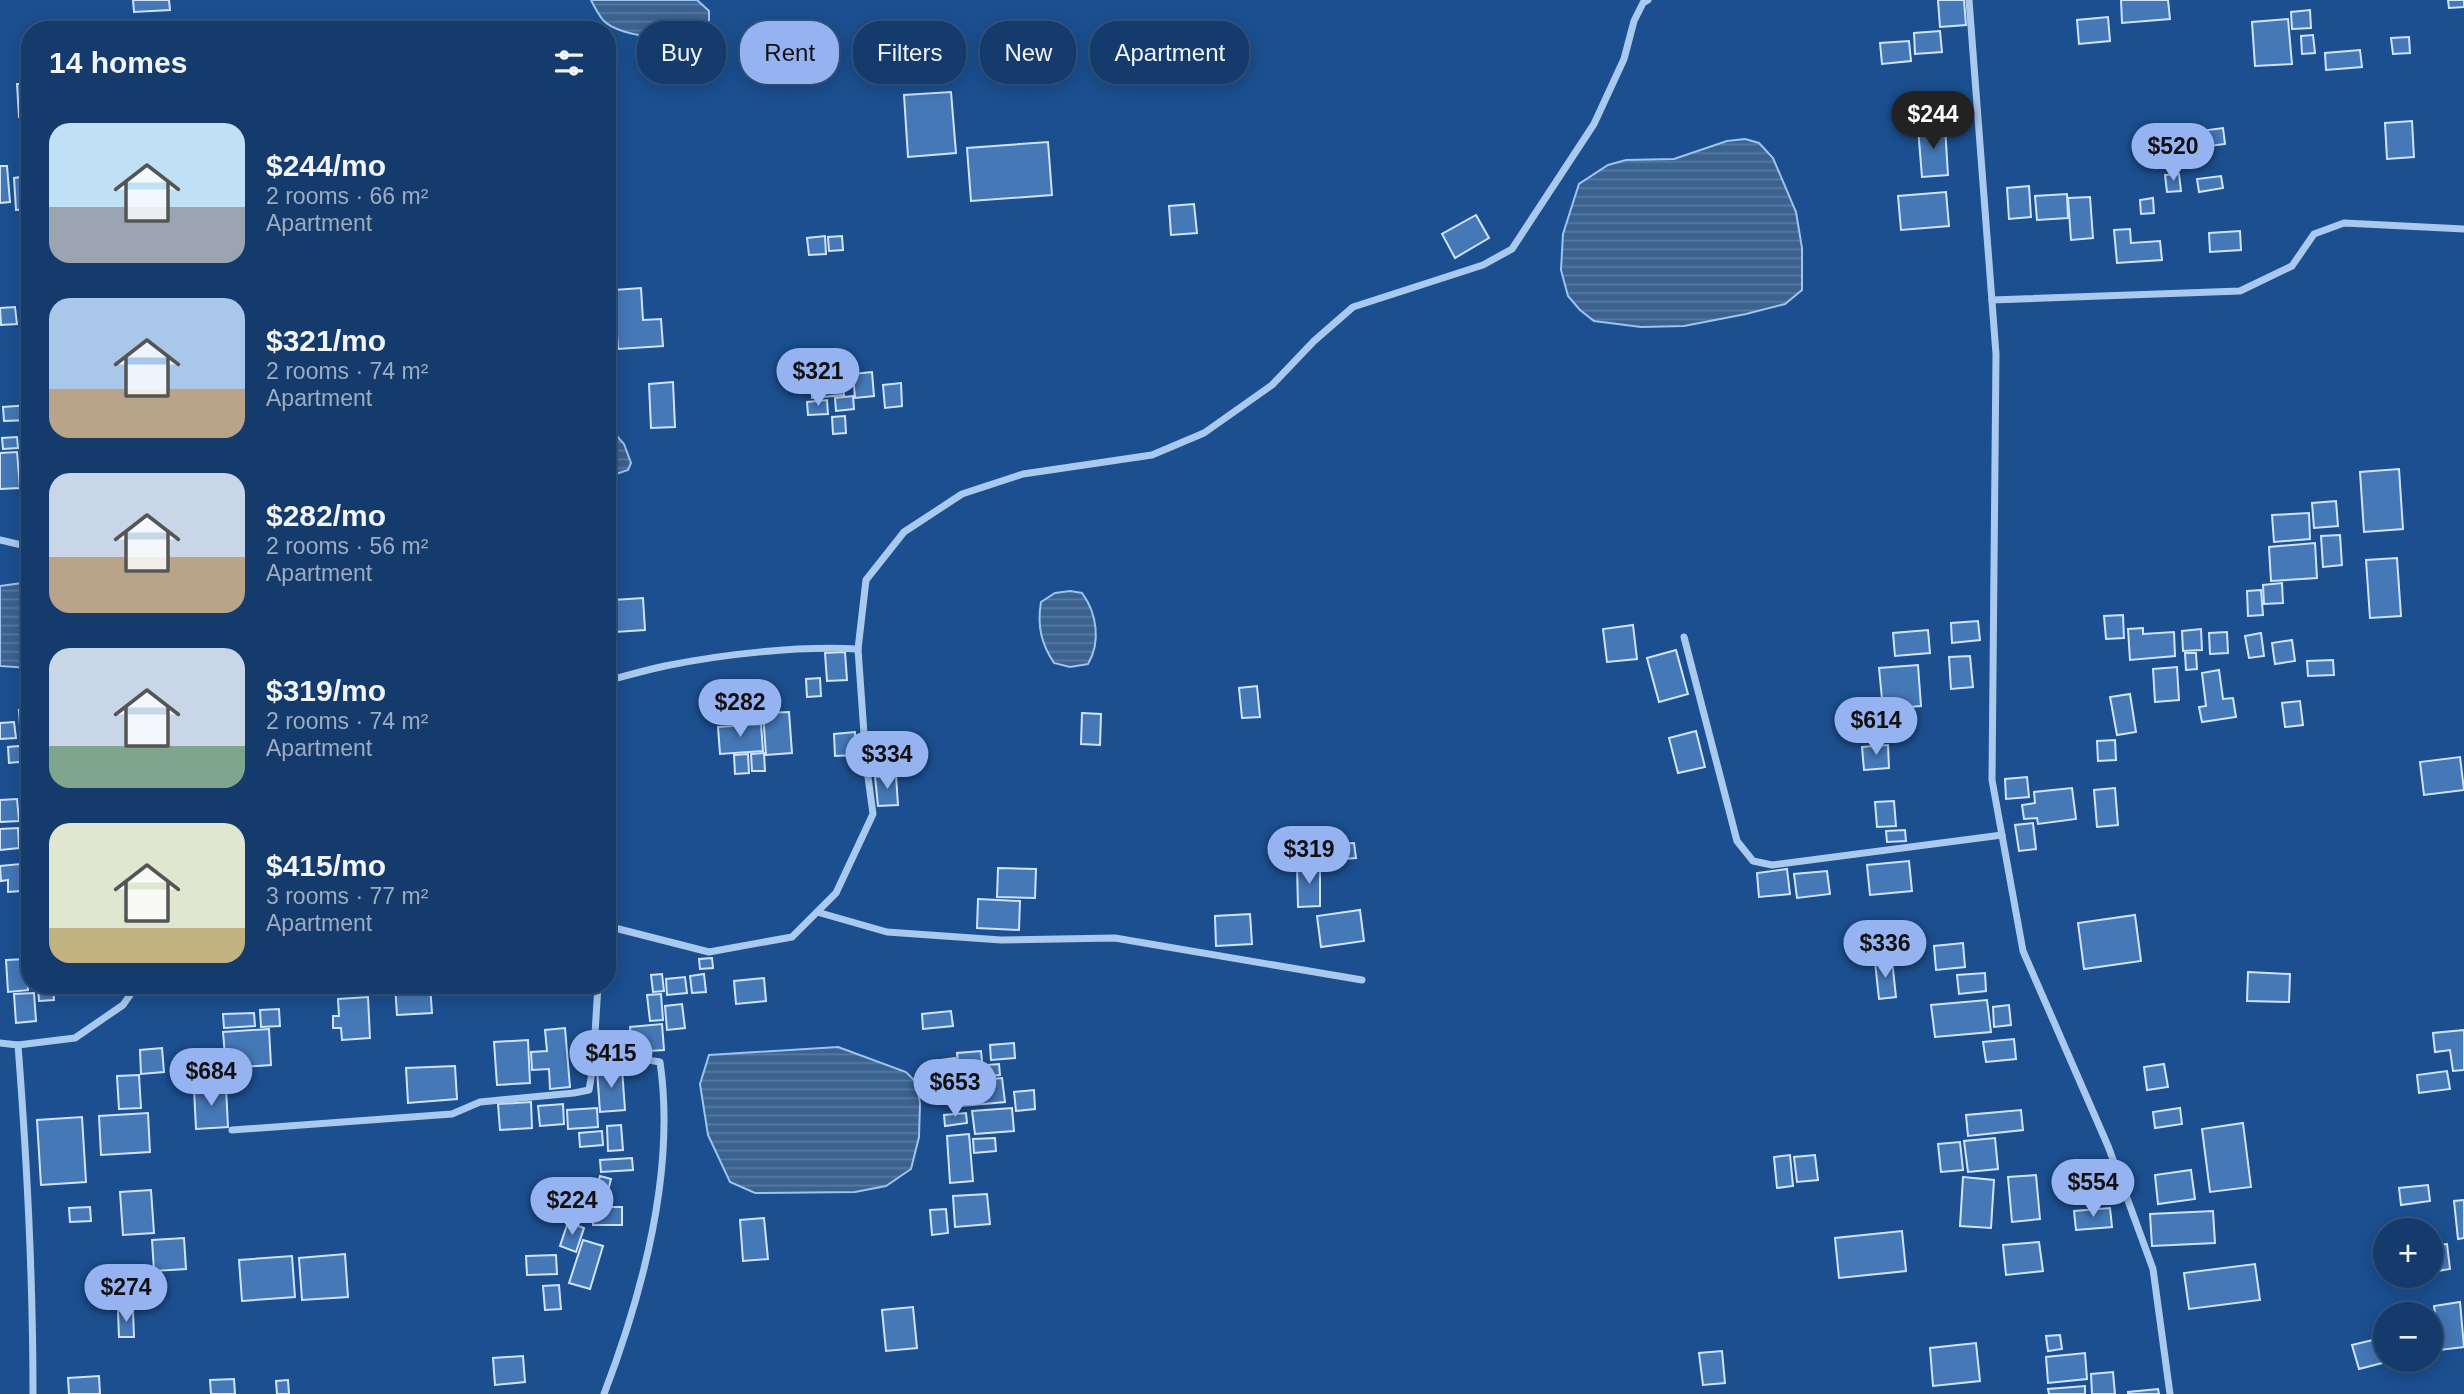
<!DOCTYPE html>
<meta charset="utf-8">
<style>
:root{--surface:#143b6b;--page:#1d4271;--text:#f1f3f6;--muted:#9dadc1;--line:#33557e;--accent:#95b2f1}
body{margin:0;font-family:Helvetica,sans-serif;background:var(--page);color:var(--text);height:100vh;display:flex;flex-direction:column;font-size:26px;white-space:nowrap}
*{box-sizing:border-box;margin:0}
p{font-size:23px;color:var(--muted)}
.icon{flex:none;width:38px;height:38px;fill:none;stroke:currentColor;stroke-width:2;stroke-linecap:round;stroke-linejoin:round}
.map{position:relative;flex:1;overflow:hidden}
.sheet{position:absolute;left:21px;top:21px;width:595px;height:973px;display:flex;flex-direction:column;background:var(--surface);border-radius:28px;box-shadow:0 4px 18px #0003,0 0 0 2px var(--line)}
.sheet>*{flex:none}
.banner{position:absolute;left:637px;top:21px;width:665px;height:63px;display:flex;gap:14px}
.buttons{position:absolute;left:2373px;top:1218px;display:grid;gap:14px}
.buttons a{display:grid;place-items:center;width:70px;height:70px;border-radius:50%;background:var(--surface);box-shadow:0 4px 18px #0003,0 0 0 2px var(--line);font-size:35px}
.price{position:absolute;translate:-50% -60px;padding:0 16px;border-radius:24px;background:var(--accent);color:#111;font-size:23px;line-height:46px;filter:drop-shadow(0 2px 4px #0008)}
.price::after{content:'';position:absolute;left:50%;top:42px;width:21px;height:16px;margin-left:-10px;background:inherit;clip-path:polygon(0 0,100% 0,50% 100%)}
.price.current{background:#222;color:#fff}
ul{padding:0;list-style:none}
li{display:flex;align-items:center;gap:21px;height:175px;padding:0 28px}
li span{display:grid;place-items:center;flex:none;width:196px;height:140px;border-radius:21px;color:#555}
li>.icon{margin-inline-start:auto}
span .icon{width:84px;height:84px;fill:#fffc;stroke-width:1}
li b{font-size:30px}
h2{display:flex;justify-content:space-between;align-items:center;height:84px;padding:0 28px;font-size:30px}
.tag{padding:0 24px;border-radius:28px;background:var(--surface);box-shadow:0 4px 18px #0003,0 0 0 2px var(--line);font-size:24px;line-height:63px}
.tag.current{background:var(--accent);color:#111}
.map>svg:first-child{display:block}
</style>
<div class="map">
<svg width="2464" height="1394" viewBox="0 0 2464 1394">
<defs>
<pattern id="water-rules" width="6" height="5" patternUnits="userSpaceOnUse" patternTransform="scale(1.75)"><rect width="6" height="5" fill="#3c6290"/><path d="M0 2.5h6" fill="none" stroke="#597aa1"/></pattern>
</defs>
<rect width="100%" height="100%" fill="#1b4f8f"/>
<!-- water -->
<g fill="url(#water-rules)" stroke="#9cc4f0" stroke-width="2">
<path d="M591 0H697L709 11V26C690 44 620 39 603 20 598 14 594 6 591 0Z"/>
<polygon points="1745,139 1759,143 1773,158 1796,212 1802,248 1802,290 1785,304 1746,314 1684,326 1641,327 1594,321 1580,310 1568,296 1561,270 1563,234 1579,184 1608,165 1626,160 1674,159 1727,141"/>
<polygon points="607,402 608,426 624,444 631,463 628,470 607,477"/>
<polygon points="30,582 30,668 0,666 0,586"/>
<path d="M1070 591 1082 593C1097 613 1101 642 1088 664L1070 667 1054 663C1041 643 1037 626 1041 602L1055 593Z"/>
<polygon points="838,1047 906,1072 916,1082 920,1103 919,1137 911,1169 886,1186 855,1192 755,1193 730,1182 708,1135 700,1084 709,1055"/>
</g>
<!-- building -->
<g fill="#4478b7" stroke="#cfe3fa" stroke-width="2">
<polygon points="133,0 169,0 170,10 134,12"/>
<polygon points="1938,0 1964,0 1966,25 1940,27"/>
<polygon points="2121,0 2168,0 2170,19 2122,23"/>
<polygon points="2448,0 2464,0 2464,7 2449,8"/>
<polygon points="2310,10 2311,28 2292,29 2291,12"/>
<polygon points="2108,17 2110,41 2079,44 2077,20"/>
<polygon points="2288,19 2292,64 2255,66 2252,22"/>
<polygon points="1940,31 1942,52 1915,54 1914,33"/>
<polygon points="2313,35 2315,53 2302,54 2301,36"/>
<polygon points="2409,37 2410,53 2393,54 2391,38"/>
<polygon points="1909,41 1911,61 1882,64 1880,43"/>
<polygon points="2360,50 2362,67 2326,70 2325,53"/>
<polygon points="17,84 30,84 30,116 19,117"/>
<polygon points="951,92 956,153 908,157 904,95"/>
<polygon points="1946,95 1949,122 1906,125 1904,98"/>
<polygon points="2412,121 2414,157 2387,159 2385,123"/>
<polygon points="1945,126 1948,175 1922,177 1918,128"/>
<polygon points="2223,128 2225,144 2202,147 2200,131"/>
<polygon points="1048,142 1052,195 971,201 967,148"/>
<polygon points="0,166 7,166 10,202 0,203"/>
<polygon points="2179,174 2181,191 2167,192 2165,175"/>
<polygon points="30,176 30,209 16,210 14,178"/>
<polygon points="2221,176 2223,188 2199,192 2197,179"/>
<polygon points="2029,186 2031,217 2009,219 2007,188"/>
<polygon points="1946,192 1949,226 1901,230 1898,196"/>
<polygon points="2067,194 2068,218 2037,220 2035,196"/>
<polygon points="2090,197 2093,238 2071,240 2068,198"/>
<polygon points="2153,198 2154,213 2141,214 2140,200"/>
<polygon points="1194,204 1197,233 1171,235 1169,206"/>
<polygon points="1476,215 1489,238 1455,258 1442,234"/>
<polygon points="608,228 610,271 607,272 607,228"/>
<polygon points="2130,229 2131,243 2160,241 2162,260 2117,263 2114,230"/>
<polygon points="2240,231 2241,250 2210,252 2209,233"/>
<polygon points="825,236 826,254 809,255 807,238"/>
<polygon points="842,236 843,250 829,251 828,237"/>
<polygon points="641,288 643,320 661,319 663,346 618,349 614,290"/>
<polygon points="15,307 17,324 1,325 0,308"/>
<polygon points="872,372 874,396 855,398 853,374"/>
<polygon points="842,376 844,395 812,398 811,378"/>
<polygon points="673,382 675,427 651,428 649,384"/>
<polygon points="901,383 902,406 885,408 883,385"/>
<polygon points="853,396 854,409 836,411 835,398"/>
<polygon points="827,400 828,414 808,415 807,402"/>
<polygon points="30,405 30,420 4,421 3,407"/>
<polygon points="845,416 846,433 833,434 832,417"/>
<polygon points="21,431 30,431 30,447 22,448"/>
<polygon points="17,437 18,448 3,449 2,438"/>
<polygon points="17,452 20,488 0,489 0,453"/>
<polygon points="22,469 30,469 30,487 24,488"/>
<polygon points="2399,469 2403,529 2364,532 2360,472"/>
<polygon points="2336,501 2338,526 2314,528 2312,503"/>
<polygon points="2309,513 2310,539 2274,542 2272,515"/>
<polygon points="2340,535 2342,565 2323,567 2321,536"/>
<polygon points="2315,543 2317,578 2271,581 2269,547"/>
<polygon points="2397,558 2401,616 2370,618 2366,560"/>
<polygon points="2282,583 2283,603 2264,604 2263,585"/>
<polygon points="2261,590 2263,615 2248,616 2247,591"/>
<polygon points="643,598 645,630 615,632 613,600"/>
<polygon points="2123,615 2124,638 2106,639 2104,616"/>
<polygon points="1978,621 1980,640 1952,643 1951,623"/>
<polygon points="1633,625 1637,659 1607,662 1603,629"/>
<polygon points="2143,628 2143,634 2174,632 2175,656 2130,660 2128,629"/>
<polygon points="2201,629 2202,650 2183,651 2182,631"/>
<polygon points="1928,630 1930,653 1895,656 1893,633"/>
<polygon points="2227,632 2228,653 2210,654 2209,633"/>
<polygon points="2261,633 2264,656 2249,658 2245,636"/>
<polygon points="2292,640 2295,661 2275,664 2272,643"/>
<polygon points="1676,650 1688,694 1659,702 1647,658"/>
<polygon points="845,652 847,680 827,681 825,653"/>
<polygon points="2185,653 2196,653 2197,669 2186,670"/>
<polygon points="1970,656 1973,687 1951,689 1949,657"/>
<polygon points="2333,660 2334,675 2308,676 2307,661"/>
<polygon points="1918,665 1921,706 1883,709 1879,668"/>
<polygon points="2177,667 2179,700 2155,702 2153,669"/>
<polygon points="2219,670 2223,699 2233,698 2236,717 2202,722 2199,707 2206,706 2202,673"/>
<polygon points="820,678 821,696 807,697 806,679"/>
<polygon points="1257,686 1260,717 1242,718 1239,688"/>
<polygon points="2130,694 2136,732 2117,735 2110,697"/>
<polygon points="2300,701 2303,725 2285,727 2282,703"/>
<polygon points="30,709 30,726 20,726 19,710"/>
<polygon points="789,712 792,753 766,755 763,713"/>
<polygon points="1082,713 1101,714 1100,745 1081,744"/>
<polygon points="14,722 16,738 0,739 0,723"/>
<polygon points="761,724 763,751 720,754 718,727"/>
<polygon points="1696,731 1705,767 1678,773 1669,738"/>
<polygon points="855,732 856,755 835,756 834,734"/>
<polygon points="883,737 885,763 870,764 867,738"/>
<polygon points="2115,740 2116,760 2098,761 2097,741"/>
<polygon points="30,745 30,761 9,763 8,747"/>
<polygon points="1888,745 1889,768 1864,770 1862,747"/>
<polygon points="764,753 765,771 752,771 751,754"/>
<polygon points="748,754 749,773 735,774 734,755"/>
<polygon points="2460,757 2464,790 2424,795 2420,762"/>
<polygon points="896,775 898,805 878,806 875,777"/>
<polygon points="2027,777 2029,797 2006,799 2005,779"/>
<polygon points="2072,788 2076,819 2038,824 2037,818 2024,819 2022,805 2035,803 2034,792"/>
<polygon points="2115,788 2118,825 2097,827 2094,790"/>
<polygon points="17,799 19,821 0,822 0,800"/>
<polygon points="1894,801 1896,826 1877,827 1875,802"/>
<polygon points="2033,823 2036,849 2019,851 2015,825"/>
<polygon points="18,828 19,848 0,850 0,829"/>
<polygon points="1905,830 1906,841 1887,842 1886,831"/>
<polygon points="1354,843 1356,858 1331,860 1329,844"/>
<polygon points="1909,861 1912,891 1870,895 1867,865"/>
<polygon points="20,864 22,891 8,892 8,880 1,881 0,866"/>
<polygon points="1297,866 1320,866 1320,906 1298,907"/>
<polygon points="998,868 1036,869 1035,898 997,897"/>
<polygon points="1787,869 1790,894 1759,897 1757,873"/>
<polygon points="1827,871 1830,894 1797,898 1794,874"/>
<polygon points="30,897 30,935 28,935 26,898"/>
<polygon points="978,899 1020,901 1019,930 977,928"/>
<polygon points="1360,910 1364,941 1321,947 1317,916"/>
<polygon points="1250,914 1252,944 1216,946 1215,916"/>
<polygon points="2135,915 2141,961 2084,969 2078,923"/>
<polygon points="1963,943 1965,967 1936,970 1934,946"/>
<polygon points="712,958 713,968 700,969 699,959"/>
<polygon points="26,959 28,990 8,992 6,960"/>
<polygon points="1892,960 1896,997 1879,999 1875,962"/>
<polygon points="2248,972 2290,974 2289,1002 2247,1001"/>
<polygon points="1985,973 1986,991 1959,994 1957,975"/>
<polygon points="662,974 664,991 653,992 651,975"/>
<polygon points="704,974 706,992 692,993 690,976"/>
<polygon points="685,977 687,993 667,995 666,979"/>
<polygon points="764,978 766,1001 736,1004 734,981"/>
<polygon points="196,985 217,985 217,993 197,994"/>
<polygon points="395,985 430,985 432,1013 397,1015"/>
<polygon points="53,987 54,1000 39,1001 38,988"/>
<polygon points="34,993 36,1021 16,1023 14,994"/>
<polygon points="661,994 663,1020 650,1021 647,995"/>
<polygon points="368,997 370,1038 342,1040 341,1028 333,1028 333,1016 339,1016 338,999"/>
<polygon points="1987,1000 1991,1032 1935,1037 1931,1005"/>
<polygon points="682,1004 685,1028 667,1030 665,1006"/>
<polygon points="2009,1005 2011,1025 1994,1027 1993,1007"/>
<polygon points="279,1009 280,1026 261,1027 260,1010"/>
<polygon points="951,1011 953,1026 923,1029 922,1014"/>
<polygon points="254,1013 255,1026 224,1028 223,1014"/>
<polygon points="662,1024 664,1050 632,1052 630,1027"/>
<polygon points="565,1028 570,1087 550,1089 549,1069 532,1070 531,1052 547,1051 545,1030"/>
<polygon points="269,1029 271,1065 226,1068 223,1032"/>
<polygon points="2464,1030 2464,1070 2453,1071 2450,1050 2435,1052 2433,1033"/>
<polygon points="2014,1039 2016,1059 1986,1062 1983,1042"/>
<polygon points="528,1040 530,1083 497,1085 494,1042"/>
<polygon points="1014,1043 1015,1058 991,1060 990,1045"/>
<polygon points="162,1048 164,1072 141,1074 140,1050"/>
<polygon points="981,1051 983,1071 959,1074 957,1053"/>
<polygon points="955,1058 956,1069 940,1071 939,1060"/>
<polygon points="999,1064 1000,1075 988,1076 988,1065"/>
<polygon points="2164,1064 2168,1087 2147,1090 2144,1067"/>
<polygon points="455,1066 457,1099 408,1103 406,1068"/>
<polygon points="622,1068 625,1110 600,1112 597,1070"/>
<polygon points="2447,1071 2450,1089 2419,1093 2417,1075"/>
<polygon points="139,1075 141,1108 119,1109 117,1076"/>
<polygon points="1002,1078 1005,1102 962,1106 960,1082"/>
<polygon points="226,1087 228,1127 196,1129 194,1089"/>
<polygon points="1034,1090 1035,1109 1016,1111 1014,1092"/>
<polygon points="531,1102 532,1128 500,1130 498,1104"/>
<polygon points="563,1104 564,1124 540,1126 538,1106"/>
<polygon points="597,1108 598,1127 568,1129 567,1110"/>
<polygon points="1012,1108 1014,1131 975,1134 972,1111"/>
<polygon points="2180,1108 2182,1124 2155,1128 2153,1112"/>
<polygon points="2021,1110 2023,1130 1968,1136 1966,1115"/>
<polygon points="148,1113 150,1152 101,1155 99,1116"/>
<polygon points="966,1113 967,1123 945,1126 944,1115"/>
<polygon points="82,1117 86,1182 41,1185 37,1120"/>
<polygon points="2243,1123 2251,1187 2210,1192 2202,1129"/>
<polygon points="621,1125 623,1150 608,1151 607,1126"/>
<polygon points="602,1131 603,1145 580,1147 579,1133"/>
<polygon points="969,1134 973,1181 950,1183 947,1136"/>
<polygon points="995,1138 996,1151 974,1153 973,1139"/>
<polygon points="1995,1138 1998,1169 1968,1172 1964,1141"/>
<polygon points="1960,1142 1963,1170 1941,1172 1938,1144"/>
<polygon points="1790,1155 1793,1186 1777,1188 1774,1157"/>
<polygon points="1815,1155 1818,1180 1797,1182 1794,1157"/>
<polygon points="632,1158 633,1170 601,1172 600,1160"/>
<polygon points="2191,1170 2195,1199 2158,1204 2155,1175"/>
<polygon points="2102,1173 2104,1192 2081,1194 2079,1175"/>
<polygon points="2036,1175 2040,1219 2012,1222 2008,1177"/>
<polygon points="600,1176 611,1179 605,1203 593,1200"/>
<polygon points="1963,1177 1994,1180 1991,1228 1960,1226"/>
<polygon points="2428,1185 2430,1201 2401,1205 2399,1188"/>
<polygon points="151,1190 154,1233 123,1235 120,1192"/>
<polygon points="987,1194 990,1224 955,1227 953,1196"/>
<polygon points="2464,1200 2464,1238 2458,1239 2454,1201"/>
<polygon points="90,1207 91,1221 70,1222 69,1208"/>
<rect x="593" y="1207" width="29" height="18"/>
<polygon points="2110,1208 2112,1227 2076,1230 2074,1211"/>
<polygon points="946,1209 948,1233 932,1235 930,1210"/>
<polygon points="2213,1211 2215,1243 2152,1246 2150,1214"/>
<polygon points="764,1218 768,1259 743,1261 740,1220"/>
<polygon points="568,1222 584,1228 576,1252 560,1246"/>
<polygon points="1902,1231 1906,1271 1839,1278 1835,1238"/>
<polygon points="184,1238 186,1269 154,1271 152,1240"/>
<polygon points="583,1240 603,1246 590,1289 569,1283"/>
<polygon points="2039,1242 2043,1271 2006,1275 2003,1245"/>
<polygon points="2447,1244 2450,1269 2431,1272 2431,1246"/>
<polygon points="345,1254 348,1297 302,1300 299,1258"/>
<polygon points="556,1255 557,1274 527,1275 526,1256"/>
<polygon points="292,1256 295,1297 242,1301 239,1260"/>
<polygon points="2255,1264 2260,1300 2189,1309 2184,1273"/>
<polygon points="559,1285 561,1309 545,1310 543,1286"/>
<polygon points="2460,1302 2464,1347 2440,1350 2434,1306"/>
<polygon points="913,1307 917,1348 886,1351 882,1310"/>
<polygon points="133,1310 134,1337 119,1337 118,1311"/>
<polygon points="2060,1335 2062,1349 2048,1351 2046,1336"/>
<polygon points="2385,1337 2385,1360 2394,1360 2359,1369 2352,1345"/>
<polygon points="1976,1343 1980,1381 1933,1386 1930,1348"/>
<polygon points="1722,1351 1725,1383 1703,1385 1699,1353"/>
<polygon points="2085,1353 2087,1379 2048,1383 2046,1357"/>
<polygon points="523,1356 525,1382 495,1385 493,1358"/>
<polygon points="2113,1372 2115,1394 2092,1394 2091,1374"/>
<polygon points="99,1376 100,1394 69,1394 68,1378"/>
<polygon points="234,1379 235,1394 211,1394 210,1380"/>
<polygon points="288,1380 289,1394 277,1394 276,1381"/>
<polygon points="2085,1386 2085,1394 2049,1394 2048,1389"/>
<polygon points="2158,1389 2159,1394 2128,1394 2128,1392"/>
</g>
<g fill="none" stroke-linecap="round" stroke-linejoin="round">
<!-- minor -->
<g stroke="#a9c9ee" stroke-width="7">
<polyline points="1969,0 1996,354 1992,780 2023,951 2108,1146 2153,1269 2170,1394"/>
<polyline points="1992,300 2240,291 2292,266 2314,234 2344,223 2464,229"/>
<polyline points="0,540 30,547"/>
<polyline points="1684,637 1737,841 1753,861 1772,865 2002,835"/>
<path d="M607 681C626 676 645 670 665 666 724 654 797 646 858 649"/>
<polyline points="817,912 887,932 1001,940 1115,938 1362,980"/>
<polyline points="607,926 709,952 792,937 836,893 873,814 866,762 858,649 866,580 904,532 962,494 1023,474 1152,455 1204,433 1272,385 1314,341 1353,307 1483,265 1512,249 1594,124 1624,59 1634,21 1643,3 1648,0"/>
<polyline points="0,1043 18,1045 75,1038 123,1005 137,985"/>
<path d="M18 1045C27 1161 33 1278 33 1394"/>
<path d="M594 1051 660 1062C676 1171 643 1292 604 1394"/>
<polyline points="232,1130 452,1114 480,1102 574,1093 589,1090 593,1066 598,985"/>
</g>
</g>
</svg>
<div class="buttons">
<a>+</a>
<a>−</a>
</div>
<b class="price current" style="left:1933px;top:151px">$244</b>
<b class="price" style="left:2173px;top:183px">$520</b>
<b class="price" style="left:818px;top:408px">$321</b>
<b class="price" style="left:740px;top:739px">$282</b>
<b class="price" style="left:1876px;top:757px">$614</b>
<b class="price" style="left:887px;top:791px">$334</b>
<b class="price" style="left:1309px;top:886px">$319</b>
<b class="price" style="left:1885px;top:980px">$336</b>
<b class="price" style="left:611px;top:1090px">$415</b>
<b class="price" style="left:211px;top:1108px">$684</b>
<b class="price" style="left:955px;top:1119px">$653</b>
<b class="price" style="left:2093px;top:1219px">$554</b>
<b class="price" style="left:572px;top:1237px">$224</b>
<b class="price" style="left:126px;top:1324px">$274</b>
<div class="banner">
<a class="tag">Buy</a>
<a class="tag current">Rent</a>
<a class="tag">Filters</a>
<a class="tag">New</a>
<a class="tag">Apartment</a>
</div>
<section class="sheet">
<h2>14 homes<svg class="icon" aria-label="filters" viewBox="0 0 24 24"><path d="M4 7h16M4 17h16"/><circle cx="9" cy="7" r="2"/><circle cx="15" cy="17" r="2"/></svg></h2>
<ul>
<li><span style="background:linear-gradient(#bfe0f5 60%,#9aa5b1 0)"><svg class="icon" aria-label="home" viewBox="0 0 24 24"><path d="M3 11l9-7 9 7M6 9v11h12V9"/></svg></span><div><b>$244/mo</b><p>2 rooms · 66 m²</p><p>Apartment</p></div></li>
<li><span style="background:linear-gradient(#a9c7e8 65%,#b9a48a 0)"><svg class="icon" aria-label="home" viewBox="0 0 24 24"><path d="M3 11l9-7 9 7M6 9v11h12V9"/></svg></span><div><b>$321/mo</b><p>2 rooms · 74 m²</p><p>Apartment</p></div></li>
<li><span style="background:linear-gradient(#c9d6e8 60%,#b9a48a 0)"><svg class="icon" aria-label="home" viewBox="0 0 24 24"><path d="M3 11l9-7 9 7M6 9v11h12V9"/></svg></span><div><b>$282/mo</b><p>2 rooms · 56 m²</p><p>Apartment</p></div></li>
<li><span style="background:linear-gradient(#c9d6e8 70%,#7fa58c 0)"><svg class="icon" aria-label="home" viewBox="0 0 24 24"><path d="M3 11l9-7 9 7M6 9v11h12V9"/></svg></span><div><b>$319/mo</b><p>2 rooms · 74 m²</p><p>Apartment</p></div></li>
<li><span style="background:linear-gradient(#dfe7d0 75%,#c2b280 0)"><svg class="icon" aria-label="home" viewBox="0 0 24 24"><path d="M3 11l9-7 9 7M6 9v11h12V9"/></svg></span><div><b>$415/mo</b><p>3 rooms · 77 m²</p><p>Apartment</p></div></li>
</ul>
</section>
</div>
